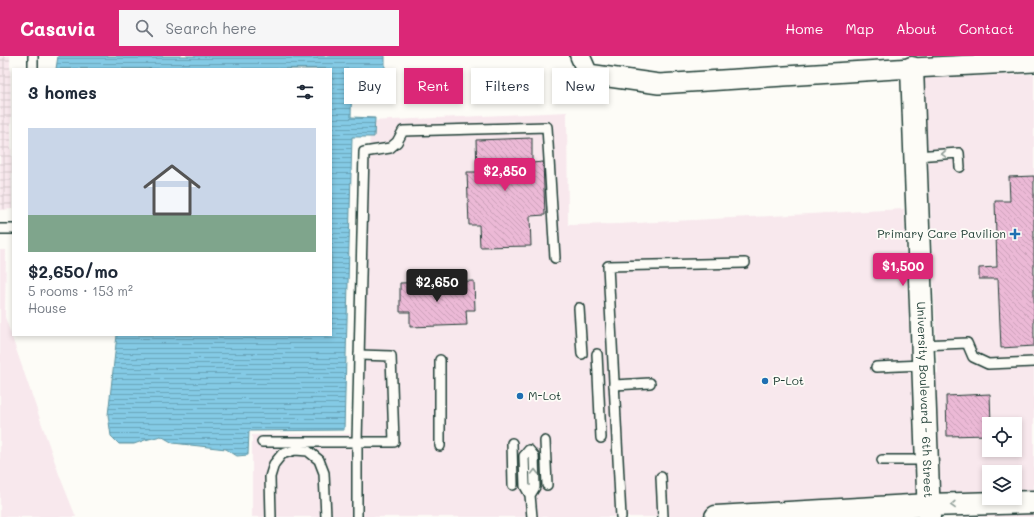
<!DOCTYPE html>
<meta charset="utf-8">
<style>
:root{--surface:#fff;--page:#f6f6f7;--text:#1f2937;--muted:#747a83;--accent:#db2777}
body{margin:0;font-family:Mali,sans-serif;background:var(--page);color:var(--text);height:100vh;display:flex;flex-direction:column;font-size:15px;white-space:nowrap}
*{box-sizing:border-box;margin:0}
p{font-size:13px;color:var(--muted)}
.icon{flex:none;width:22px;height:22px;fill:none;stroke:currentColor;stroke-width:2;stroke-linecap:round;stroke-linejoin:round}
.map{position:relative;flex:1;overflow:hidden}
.side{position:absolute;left:12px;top:12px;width:320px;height:268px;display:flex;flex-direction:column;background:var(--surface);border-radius:0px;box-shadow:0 2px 6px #0003}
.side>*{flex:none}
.guide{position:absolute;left:344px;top:12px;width:380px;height:36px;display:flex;gap:8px}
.buttons{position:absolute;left:982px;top:361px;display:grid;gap:8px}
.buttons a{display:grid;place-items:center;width:40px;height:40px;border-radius:0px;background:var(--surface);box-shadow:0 2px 6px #0003;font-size:20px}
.price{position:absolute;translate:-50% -34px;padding:0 9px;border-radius:4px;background:var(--accent);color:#fff;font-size:13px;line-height:26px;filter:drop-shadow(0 1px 2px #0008)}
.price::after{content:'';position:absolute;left:50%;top:24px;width:12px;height:9px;margin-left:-6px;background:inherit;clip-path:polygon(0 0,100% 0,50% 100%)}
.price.current{background:#222;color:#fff}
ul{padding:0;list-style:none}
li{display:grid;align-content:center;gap:8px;height:212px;padding:0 16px}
li span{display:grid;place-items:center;height:124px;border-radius:0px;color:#555}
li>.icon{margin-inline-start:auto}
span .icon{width:72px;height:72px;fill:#fffc;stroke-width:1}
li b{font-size:17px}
h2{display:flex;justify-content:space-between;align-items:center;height:48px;padding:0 16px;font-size:17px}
.chip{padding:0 14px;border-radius:0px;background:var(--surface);box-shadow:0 2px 6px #0003;font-size:14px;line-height:36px}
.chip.current{background:var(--accent);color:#fff}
header{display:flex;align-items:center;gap:24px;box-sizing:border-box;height:56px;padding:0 20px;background:var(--accent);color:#fff}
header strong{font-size:19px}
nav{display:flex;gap:22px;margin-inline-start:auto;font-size:14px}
.search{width:280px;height:36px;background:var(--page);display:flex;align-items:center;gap:10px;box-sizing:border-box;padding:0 14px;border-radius:0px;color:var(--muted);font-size:15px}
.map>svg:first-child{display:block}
</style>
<header>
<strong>Casavia</strong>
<div class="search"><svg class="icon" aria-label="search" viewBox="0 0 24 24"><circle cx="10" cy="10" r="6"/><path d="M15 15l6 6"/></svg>Search here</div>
<nav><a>Home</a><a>Map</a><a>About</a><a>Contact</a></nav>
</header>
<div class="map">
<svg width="1034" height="461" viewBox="0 0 1034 461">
<defs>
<pattern id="industrial-grid" width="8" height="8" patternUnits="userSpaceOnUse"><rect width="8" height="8" fill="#f8e8ed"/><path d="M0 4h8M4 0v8" fill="none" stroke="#d4c8cc"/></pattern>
<pattern id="water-rules" width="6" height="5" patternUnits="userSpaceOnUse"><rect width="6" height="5" fill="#84cae5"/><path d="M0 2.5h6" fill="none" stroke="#6ba5ba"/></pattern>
<pattern id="building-back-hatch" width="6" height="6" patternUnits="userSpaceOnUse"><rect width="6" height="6" fill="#ecb9d6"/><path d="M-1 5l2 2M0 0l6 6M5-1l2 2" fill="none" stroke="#caa0b8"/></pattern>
</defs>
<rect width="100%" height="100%" fill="#fdfcf7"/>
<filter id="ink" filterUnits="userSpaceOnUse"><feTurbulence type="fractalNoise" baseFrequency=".025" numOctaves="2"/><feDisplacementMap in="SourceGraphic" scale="8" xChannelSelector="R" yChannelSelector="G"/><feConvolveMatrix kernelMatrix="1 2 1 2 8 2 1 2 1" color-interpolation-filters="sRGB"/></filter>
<g filter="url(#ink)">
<!-- built -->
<g fill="#f8e8ed" fill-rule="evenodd">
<path d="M1034 18V461H252V379L363 378 370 65 567 56 568 169 618 168 904 153 911 320 938 317 924 22ZM989 368H1015V394H989ZM989 416H1015V442H989Z"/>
<polygon points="0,194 6,194 5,261 60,421 76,461 0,461"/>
</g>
<!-- industrial -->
<polygon fill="url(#industrial-grid)" points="0,0 10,0 12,153 0,154"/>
<!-- water -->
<polygon fill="url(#water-rules)" stroke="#5c929e" points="58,0 385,0 385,19 352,13 351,61 375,62 374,81 352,81 344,374 249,375 248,399 237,400 226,393 173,387 161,380 145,384 134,388 119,388 111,380 108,359 117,279 331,279 331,13 56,13"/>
<!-- building -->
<g fill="url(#building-back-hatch)" stroke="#1f3d34">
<polygon points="532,82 532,107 543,106 545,159 530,160 531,190 480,191 479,169 469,169 467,116 477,116 476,84"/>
<polygon points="1034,120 1034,290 1001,292 998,223 979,223 979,212 997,211 995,145 1010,145 1009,121"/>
<polygon points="474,225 475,254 466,254 467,269 410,271 410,256 400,256 400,227"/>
<polygon points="990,338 991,368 989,368 989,379 947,380 946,340"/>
</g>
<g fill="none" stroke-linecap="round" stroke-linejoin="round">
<!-- service casing -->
<g stroke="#1f3d34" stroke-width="12">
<g id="service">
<polyline points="33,0 33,13"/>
<polyline points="915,100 959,97 960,111"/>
<polyline points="0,173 13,173"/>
<polyline points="579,252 582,298"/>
<polyline points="922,289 967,287 973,301 988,308 1034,306"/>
<polyline points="597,298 601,382"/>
<polyline points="440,304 440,390"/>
<polyline points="876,311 923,309"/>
<polyline points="614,329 650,327"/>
<polyline points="545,385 547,429"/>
<polyline points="262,386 394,386 391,300 359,299"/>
<polyline points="512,387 513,429"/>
<polyline points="882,404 927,404"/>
<polyline points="661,421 663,461"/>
<polyline points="530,439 535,431 534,400 529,394 524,400 525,430 530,439 532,461"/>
<polyline points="271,461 270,421 274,408 282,398 295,394 308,395 319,404 324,417 326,461"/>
<polyline points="357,461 357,386 364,96 390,92 397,86 403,75 547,71 555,202"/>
<polyline points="621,461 608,210 745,207"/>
</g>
</g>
<!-- minor casing -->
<g stroke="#1f3d34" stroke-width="22">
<polyline id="minor" points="580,0 588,18 659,28 912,12 1034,6"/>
</g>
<!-- tertiary casing -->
<g stroke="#1f3d34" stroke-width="25">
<g id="tertiary">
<path id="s1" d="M912 12 929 461"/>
</g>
</g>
<!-- primary casing -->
<g stroke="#1f3d34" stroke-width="25">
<polyline id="primary" points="716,461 929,449 1034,446"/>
</g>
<!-- service -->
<use href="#service" stroke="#fdfcf7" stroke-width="9"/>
<!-- minor -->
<use href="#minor" stroke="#fdfcf7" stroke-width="19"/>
<!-- tertiary -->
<use href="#tertiary" stroke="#fdfcf7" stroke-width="22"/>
<!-- primary -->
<use href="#primary" stroke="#fdfcf7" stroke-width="22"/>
</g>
<!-- one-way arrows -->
<defs><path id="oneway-chevron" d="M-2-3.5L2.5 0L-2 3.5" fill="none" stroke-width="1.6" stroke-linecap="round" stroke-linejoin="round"/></defs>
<g stroke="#8e9c96">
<use href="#oneway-chevron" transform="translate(944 98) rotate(176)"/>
<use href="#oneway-chevron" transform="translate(535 416) rotate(-90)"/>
<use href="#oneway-chevron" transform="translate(953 449) rotate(178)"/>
</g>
</g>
<!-- markers -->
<g fill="#1f6fb2" stroke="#fdfcf7" stroke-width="1.5">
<path d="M1013 172h4v4h4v4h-4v4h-4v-4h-4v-4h4z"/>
<circle cx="765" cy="325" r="4"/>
<circle cx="520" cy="340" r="4"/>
</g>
<g text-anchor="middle" stroke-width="3.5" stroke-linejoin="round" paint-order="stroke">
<!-- poi labels -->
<g font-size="12" fill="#1f3d34" stroke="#fdfcf7" text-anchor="start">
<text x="1006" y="182" text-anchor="end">Primary Care Pavilion</text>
<text x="773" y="329">P-Lot</text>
<text x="528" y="344">M-Lot</text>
</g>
<!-- street labels -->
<g font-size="12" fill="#1f3d34" stroke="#fdfcf7">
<text dy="4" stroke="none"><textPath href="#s1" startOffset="332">University Boulevard - 6th Street</textPath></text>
</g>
</g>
</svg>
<div class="buttons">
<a><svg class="icon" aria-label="locate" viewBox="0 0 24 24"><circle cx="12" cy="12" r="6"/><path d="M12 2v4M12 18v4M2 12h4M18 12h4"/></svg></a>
<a><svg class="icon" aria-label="layers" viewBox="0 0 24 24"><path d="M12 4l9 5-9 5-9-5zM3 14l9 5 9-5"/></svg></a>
</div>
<b class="price" style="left:505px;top:136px">$2,850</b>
<b class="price" style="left:903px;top:231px">$1,500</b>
<b class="price current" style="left:437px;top:247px">$2,650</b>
<div class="guide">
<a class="chip">Buy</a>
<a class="chip current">Rent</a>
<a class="chip">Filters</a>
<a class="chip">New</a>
</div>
<section class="side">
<h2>3 homes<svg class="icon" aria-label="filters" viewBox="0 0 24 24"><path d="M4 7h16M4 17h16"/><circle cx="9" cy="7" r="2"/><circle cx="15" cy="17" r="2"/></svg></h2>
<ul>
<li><span style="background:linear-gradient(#c9d6e8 70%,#7fa58c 0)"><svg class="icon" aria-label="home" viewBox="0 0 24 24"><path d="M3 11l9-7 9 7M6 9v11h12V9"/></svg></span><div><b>$2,650/mo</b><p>5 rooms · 153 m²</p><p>House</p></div></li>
</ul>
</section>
</div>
